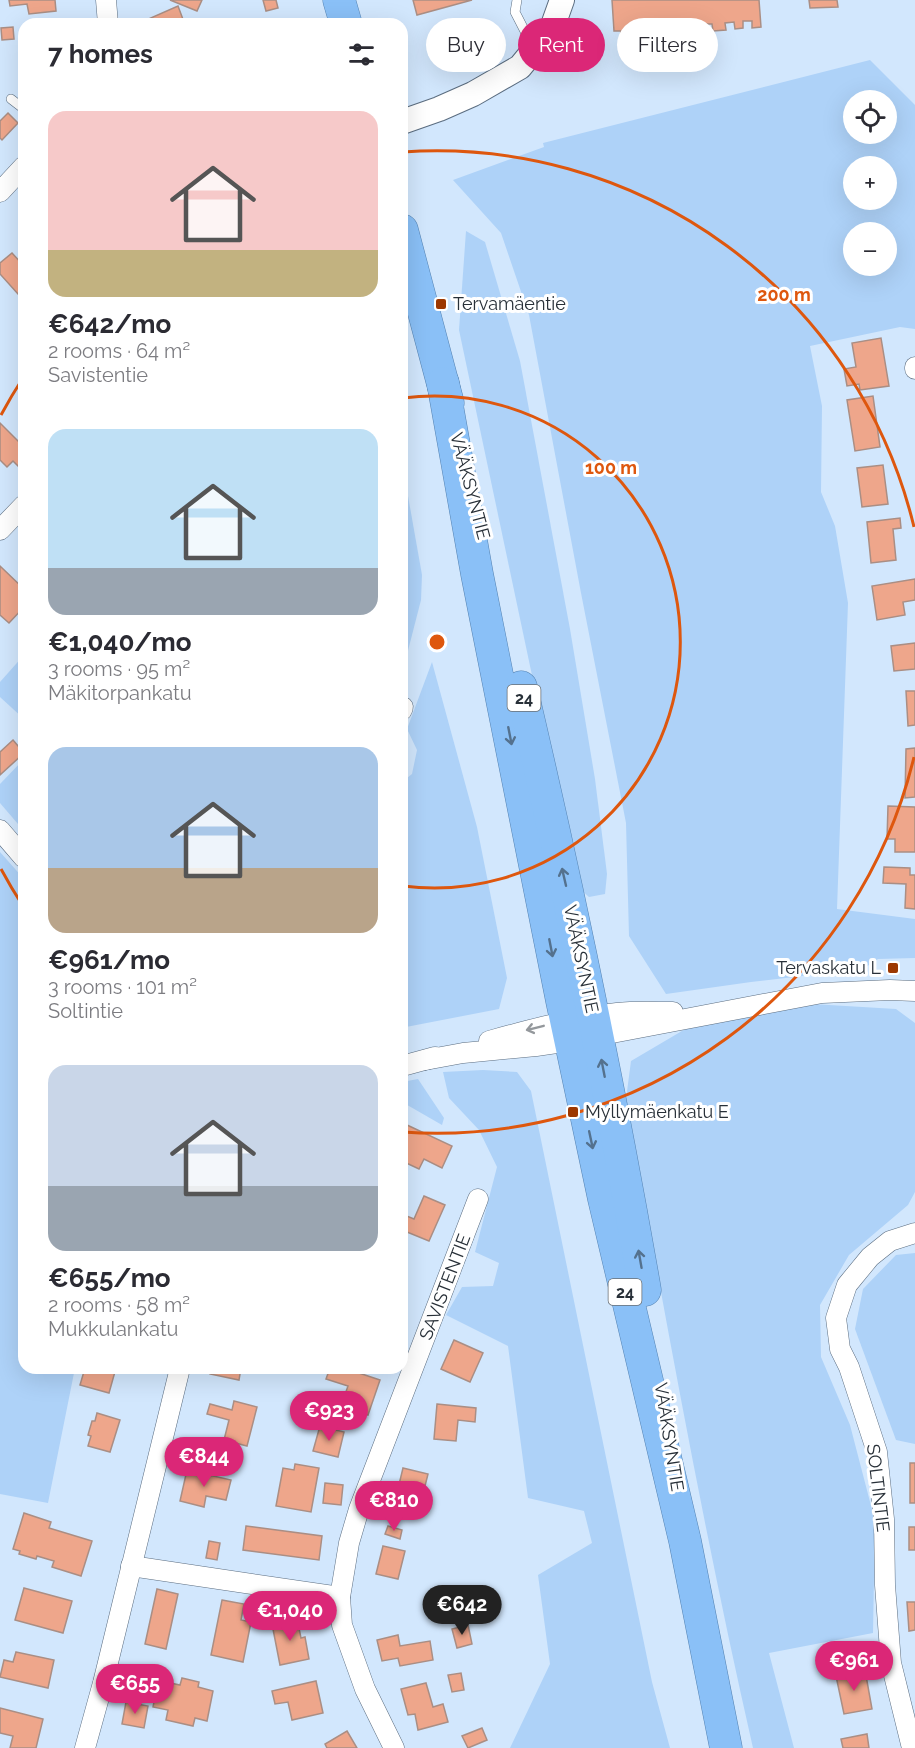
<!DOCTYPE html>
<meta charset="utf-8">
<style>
:root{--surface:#fff;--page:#f2f2f3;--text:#2b2b33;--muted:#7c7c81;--accent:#db2777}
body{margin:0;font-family:Raleway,sans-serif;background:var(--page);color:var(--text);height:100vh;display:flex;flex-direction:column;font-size:22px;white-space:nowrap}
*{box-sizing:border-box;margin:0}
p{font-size:20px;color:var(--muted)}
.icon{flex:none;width:33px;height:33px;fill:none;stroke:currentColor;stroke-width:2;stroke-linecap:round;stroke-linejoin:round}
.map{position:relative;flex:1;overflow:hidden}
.sheet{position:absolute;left:18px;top:18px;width:390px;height:1356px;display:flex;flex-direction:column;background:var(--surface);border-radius:18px;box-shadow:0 6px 24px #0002}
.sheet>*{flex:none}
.hud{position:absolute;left:426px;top:18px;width:399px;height:54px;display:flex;gap:12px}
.buttons{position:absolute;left:843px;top:90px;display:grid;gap:12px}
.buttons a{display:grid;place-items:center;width:54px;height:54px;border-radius:50%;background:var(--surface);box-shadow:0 6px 24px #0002;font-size:30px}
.price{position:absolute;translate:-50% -51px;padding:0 14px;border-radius:21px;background:var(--accent);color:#fff;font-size:20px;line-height:39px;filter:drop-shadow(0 2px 3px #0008)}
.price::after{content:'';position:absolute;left:50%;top:36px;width:18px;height:14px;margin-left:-9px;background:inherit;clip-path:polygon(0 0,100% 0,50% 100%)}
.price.current{background:#222;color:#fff}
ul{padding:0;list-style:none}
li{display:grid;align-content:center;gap:12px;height:318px;padding:0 30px}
li span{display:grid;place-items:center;height:186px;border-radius:18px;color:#555}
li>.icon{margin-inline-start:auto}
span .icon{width:108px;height:108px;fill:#fffc;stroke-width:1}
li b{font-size:26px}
h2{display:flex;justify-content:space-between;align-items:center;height:72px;padding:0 30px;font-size:26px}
.tag{padding:0 21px;border-radius:27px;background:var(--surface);box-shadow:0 6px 24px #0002;font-size:21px;line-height:54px}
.tag.current{background:var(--accent);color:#fff}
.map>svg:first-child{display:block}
</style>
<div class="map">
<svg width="915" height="1748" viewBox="0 0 915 1748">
<rect width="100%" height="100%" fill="#d2e7fd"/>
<!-- green -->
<g fill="#aed2f8" fill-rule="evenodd">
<path d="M870 60 915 105V329L900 327 810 346 822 406 821 492 835 526 848 603 837 909 915 919V958L878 959 863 969 751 982 666 994 629 936 626 823 581 593 529 315 501 233 453 180 544 147 543 143ZM854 100H886V134H854ZM854 166H886V200H854ZM854 232H886V266H854Z"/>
<polygon points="466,231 485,242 520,361 570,629 595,779 607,874 605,894 589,897 579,888 574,874 459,330"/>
<polygon points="402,462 422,575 421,600 402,674"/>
<polygon points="24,655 24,719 0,697 0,682"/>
<polygon points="432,662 477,827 507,978 499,1009 406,1027 402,1025 402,782 412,774 417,750 407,729"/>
<polygon points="24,759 24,831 0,803 0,784"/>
<polygon points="0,852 24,879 24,1368 75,1368 48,1503 0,1494"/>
<path d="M812 1004 896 1009 915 1023V1192L908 1205 849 1255 820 1305 821 1357 850 1425 875 1521 873 1633 769 1653 794 1748H753C704 1533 665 1316 626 1099L631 1061 687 1028Z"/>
<polygon points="483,1070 517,1072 531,1091 652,1682 670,1748 510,1748 550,1664 538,1575 592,1543 584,1511 528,1498 508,1346 446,1315 462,1287 493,1286 499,1263 475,1252 497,1167 479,1130 449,1098 443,1072"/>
<polygon points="418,1079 444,1118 442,1125 402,1102 402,1082"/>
<polygon points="915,1253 915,1444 896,1440 855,1329 863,1289 896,1255"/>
</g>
<!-- building -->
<g fill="#eea68b" stroke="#aa8e84" stroke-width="1.5">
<polygon points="9,0 55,0 56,11 29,14 27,4 10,6"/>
<polygon points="170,0 202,0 197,11"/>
<polygon points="263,0 276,0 278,8 266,11"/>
<polygon points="413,0 472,0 417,15"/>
<polygon points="612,0 759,0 761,27 752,28 752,21 743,21 743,28 735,29 734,22 725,23 726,30 713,31 712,24 704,24 705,31 695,32 694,25 685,26 686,33 657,35 656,28 644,29 644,36 621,38 621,31 614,31"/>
<polygon points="809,0 837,0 838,7 810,8"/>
<polygon points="178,6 184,22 179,24 148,24 146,20"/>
<polygon points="13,27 14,39 2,40 1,28"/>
<polygon points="8,113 18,123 2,140 0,138 0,121"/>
<polygon points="12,253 24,266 24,289 18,294 0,274 0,263"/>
<polygon points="881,338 889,386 860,390 859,384 847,386 844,369 856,367 852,343"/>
<polygon points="873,396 880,447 855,451 847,400"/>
<polygon points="0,423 24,447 23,471 13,461 7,467 0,460"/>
<polygon points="883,465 888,504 862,507 857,468"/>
<polygon points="900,518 901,528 893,529 896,560 871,563 867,522"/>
<polygon points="0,566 24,589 24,607 9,623 0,615"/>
<polygon points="915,579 915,600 903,602 905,615 877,620 872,586"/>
<polygon points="915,643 915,669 894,671 891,646"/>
<polygon points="906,691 915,691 915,725 908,726"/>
<polygon points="13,740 24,753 0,775 0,752"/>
<polygon points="915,748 915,797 905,798 906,749"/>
<polygon points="888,806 915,807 915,852 895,852 895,839 887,839"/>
<polygon points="884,867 910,868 910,875 915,875 915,909 905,908 906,884 883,883"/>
<polygon points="407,1125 452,1146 442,1168 424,1159 419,1169 402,1161 402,1127 406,1129"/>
<polygon points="424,1196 445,1205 429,1241 402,1230 402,1214 414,1219"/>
<polygon points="454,1340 483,1353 470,1382 441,1369"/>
<polygon points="85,1368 116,1368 109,1393 80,1385"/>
<polygon points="211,1368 241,1368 239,1380 210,1374"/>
<polygon points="330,1368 344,1368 380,1380 368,1415 341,1406 348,1386 326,1379"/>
<polygon points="234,1401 257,1407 247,1446 224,1440 229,1420 207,1414 210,1404 232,1410"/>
<polygon points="437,1404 476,1408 475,1422 458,1420 456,1441 434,1439"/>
<polygon points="97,1413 120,1420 110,1452 88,1446 91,1436 88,1435 92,1421 95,1421"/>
<polygon points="320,1426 344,1432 338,1457 313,1451"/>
<rect x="910" y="1463" width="5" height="40"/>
<polygon points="295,1464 319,1468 311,1512 276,1506 283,1468 294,1470"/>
<polygon points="403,1468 428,1474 422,1498 419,1497 415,1511 388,1504 391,1492 397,1493"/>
<polygon points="187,1470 231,1480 226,1500 206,1496 204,1507 180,1501"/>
<polygon points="325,1483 343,1485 341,1505 323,1503"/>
<polygon points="24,1513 51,1522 49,1528 92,1541 81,1576 52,1567 54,1561 37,1556 36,1559 19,1554 20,1551 13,1549"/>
<polygon points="246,1526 322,1536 319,1560 243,1550"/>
<polygon points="388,1526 402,1530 400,1539 385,1534"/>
<rect x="909" y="1527" width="6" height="23"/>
<polygon points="209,1541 220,1543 217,1560 206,1558"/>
<polygon points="383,1546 405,1551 398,1579 376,1574"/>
<polygon points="24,1588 72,1601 63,1633 15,1620"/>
<polygon points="157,1589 178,1594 166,1649 145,1644"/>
<polygon points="222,1600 244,1604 241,1620 251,1622 243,1662 211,1655"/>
<polygon points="907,1602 915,1602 915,1630 909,1631"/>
<polygon points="297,1619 301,1638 305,1637 309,1659 280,1665 272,1624"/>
<polygon points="468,1625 472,1644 457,1648 452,1629"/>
<polygon points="398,1635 400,1646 430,1641 433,1660 400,1666 398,1658 382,1661 377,1640"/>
<polygon points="16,1652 54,1660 48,1688 0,1677 4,1660 13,1662"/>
<polygon points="865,1670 872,1709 844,1714 836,1676"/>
<polygon points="461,1673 464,1690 452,1692 448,1675"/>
<polygon points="182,1678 199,1682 198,1687 213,1691 207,1721 195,1718 193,1726 166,1720 168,1710 153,1707 157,1687 164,1688 166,1682 180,1685"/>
<polygon points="316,1681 323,1713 292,1720 288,1702 275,1704 272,1691"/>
<polygon points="426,1683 433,1707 443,1704 448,1722 418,1730 415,1714 408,1715 401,1689"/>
<polygon points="126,1702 148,1706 144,1728 122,1724"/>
<polygon points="0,1708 43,1719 36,1748 10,1748 13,1736 0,1733"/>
<polygon points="482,1728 487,1740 468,1748 462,1736"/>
<polygon points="347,1731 357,1748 327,1748 325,1744"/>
<polygon points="867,1734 869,1748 843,1748 841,1739"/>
</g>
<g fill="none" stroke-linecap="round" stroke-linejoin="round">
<!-- service casing -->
<g stroke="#5b6d80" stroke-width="10">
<g id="service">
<polyline points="517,0 515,12 533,47"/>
<polyline points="11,99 24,109"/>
</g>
</g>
<!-- minor casing -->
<g stroke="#5b6d80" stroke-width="21">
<g id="minor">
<polyline points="106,0 108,24"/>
<polyline points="0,192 24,166"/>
<polyline points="915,367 915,369"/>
<polyline points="0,530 24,505"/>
<polyline points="402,710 403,707"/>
<polyline points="0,830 24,858"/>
<path d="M489 1041C532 1029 573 1018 617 1013 635 1011 654 1012 673 1012"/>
<polyline points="425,1060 463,1053 536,1046 570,1041 822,993 890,990 915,991"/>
<polyline points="402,1066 435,1057"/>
<polyline points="131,1566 340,1597"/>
<polyline points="85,1748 103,1683 180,1368"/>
<polyline points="394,1748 365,1689 342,1625 340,1597 349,1543 359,1509 478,1199"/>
<polyline points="912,1748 891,1663 885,1585 884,1519 877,1452 849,1367 840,1349 836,1318 847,1285 870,1257 890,1241 915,1233"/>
</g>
</g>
<!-- tertiary casing -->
<g stroke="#5b6d80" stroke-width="26">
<polyline id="tertiary" points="402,122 439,109 473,94 520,67 552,28 562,0"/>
</g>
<!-- trunk casing -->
<g stroke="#5583b3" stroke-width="33">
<g id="trunk">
<polyline points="339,0 346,24"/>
<polyline points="402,230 448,403"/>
<polyline points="443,383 477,574 562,1001 604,1199 685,1541 726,1748"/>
<path d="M521 687C568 887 610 1088 645 1290"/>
</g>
</g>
<!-- service -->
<use href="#service" stroke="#fff" stroke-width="9"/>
<!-- minor -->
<use href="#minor" stroke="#fff" stroke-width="20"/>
<!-- tertiary -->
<use href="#tertiary" stroke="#fff" stroke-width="24"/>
<!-- trunk -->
<use href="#trunk" stroke="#8ac0f7" stroke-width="32"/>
</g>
<!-- one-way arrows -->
<defs><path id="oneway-shaft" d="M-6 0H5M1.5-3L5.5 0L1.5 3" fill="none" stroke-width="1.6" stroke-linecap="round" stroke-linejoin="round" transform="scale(1.5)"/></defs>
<g stroke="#54718e">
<use href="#oneway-shaft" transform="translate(510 736) rotate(79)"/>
<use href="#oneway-shaft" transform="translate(564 877) rotate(-103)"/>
<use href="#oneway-shaft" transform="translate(551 948) rotate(79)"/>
<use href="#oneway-shaft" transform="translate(603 1068) rotate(-101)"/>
<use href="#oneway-shaft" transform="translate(591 1140) rotate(78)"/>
<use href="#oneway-shaft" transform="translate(640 1259) rotate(-100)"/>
</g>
<use stroke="#94989c" href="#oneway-shaft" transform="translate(535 1028) rotate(166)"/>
<!-- distance rings -->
<g fill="none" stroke="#de570e" stroke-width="3">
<path d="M403 398A246 246 0 1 1 403 886"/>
<path d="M914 757A491 491 0 0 1 403 1132M23 906A491 491 0 0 1 1 869M1 415A491 491 0 0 1 23 378M403 152A491 491 0 0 1 914 527"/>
</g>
<!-- markers -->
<g fill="#9c3802" stroke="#fff" stroke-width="2">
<rect x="435" y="298" width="12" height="12" rx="3"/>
<rect x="887" y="962" width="12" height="12" rx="3"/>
<rect x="567" y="1106" width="12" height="12" rx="3"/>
</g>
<g text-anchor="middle" stroke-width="6" stroke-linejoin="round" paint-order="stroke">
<!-- shield labels -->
<g fill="#fff" stroke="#686e74" stroke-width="1.5">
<rect x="507.5" y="685" width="33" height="26" rx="4.5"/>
<rect x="608.5" y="1279" width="33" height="26" rx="4.5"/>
</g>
<g font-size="16" font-weight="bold" fill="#283038">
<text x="524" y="704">24</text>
<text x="625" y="1298">24</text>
</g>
<!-- poi labels -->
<g font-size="18" fill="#283038" stroke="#fff" text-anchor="start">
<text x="453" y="310">Tervamäentie</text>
<text x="881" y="974" text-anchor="end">Tervaskatu L</text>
<text x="585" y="1118">Myllymäenkatu E</text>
</g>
<!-- street labels -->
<g font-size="18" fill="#283038" stroke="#fff">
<text transform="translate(470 486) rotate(75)" y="6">VÄÄKSYNTIE</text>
<text transform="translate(581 959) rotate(78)" y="6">VÄÄKSYNTIE</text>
<text transform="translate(445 1287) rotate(-69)" y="6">SAVISTENTIE</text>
<text transform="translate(669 1437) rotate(81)" y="6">VÄÄKSYNTIE</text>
<text transform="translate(878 1488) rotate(83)" y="6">SOLTINTIE</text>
</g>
</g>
<circle cx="437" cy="642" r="9" fill="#de570e" stroke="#fff" stroke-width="3"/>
<g font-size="18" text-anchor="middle" font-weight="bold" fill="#de570e" stroke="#fff" stroke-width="6" stroke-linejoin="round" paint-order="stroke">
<text x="784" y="301">200 m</text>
<text x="611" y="474">100 m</text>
</g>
</svg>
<div class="buttons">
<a><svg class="icon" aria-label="locate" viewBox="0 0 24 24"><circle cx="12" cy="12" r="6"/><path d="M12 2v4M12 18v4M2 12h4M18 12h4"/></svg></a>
<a>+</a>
<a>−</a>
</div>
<b class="price" style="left:329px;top:1442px">€923</b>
<b class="price" style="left:204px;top:1488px">€844</b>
<b class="price" style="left:394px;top:1532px">€810</b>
<b class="price current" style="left:462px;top:1636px">€642</b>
<b class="price" style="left:290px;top:1642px">€1,040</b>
<b class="price" style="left:854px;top:1692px">€961</b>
<b class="price" style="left:135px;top:1715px">€655</b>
<div class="hud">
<a class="tag">Buy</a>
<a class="tag current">Rent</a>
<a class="tag">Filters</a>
</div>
<section class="sheet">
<h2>7 homes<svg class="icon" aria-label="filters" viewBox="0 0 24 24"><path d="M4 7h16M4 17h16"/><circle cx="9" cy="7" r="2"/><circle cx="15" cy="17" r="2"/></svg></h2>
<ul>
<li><span style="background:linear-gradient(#f6c9c9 75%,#c2b280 0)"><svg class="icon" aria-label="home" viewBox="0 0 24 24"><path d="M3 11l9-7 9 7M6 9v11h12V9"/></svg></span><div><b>€642/mo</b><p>2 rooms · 64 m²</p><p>Savistentie</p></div></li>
<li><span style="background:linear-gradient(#bfe0f5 75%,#9aa5b1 0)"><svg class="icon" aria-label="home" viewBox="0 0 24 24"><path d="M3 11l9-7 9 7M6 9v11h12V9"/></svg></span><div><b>€1,040/mo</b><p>3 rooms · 95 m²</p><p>Mäkitorpankatu</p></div></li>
<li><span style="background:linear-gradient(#a9c7e8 65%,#b9a48a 0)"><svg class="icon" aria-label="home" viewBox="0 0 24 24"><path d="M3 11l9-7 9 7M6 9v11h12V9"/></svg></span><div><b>€961/mo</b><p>3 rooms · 101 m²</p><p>Soltintie</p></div></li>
<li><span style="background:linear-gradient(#c9d6e8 65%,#9aa5b1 0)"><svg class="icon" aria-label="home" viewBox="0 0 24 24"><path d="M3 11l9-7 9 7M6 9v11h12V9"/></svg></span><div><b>€655/mo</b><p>2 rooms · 58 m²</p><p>Mukkulankatu</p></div></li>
</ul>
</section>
</div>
